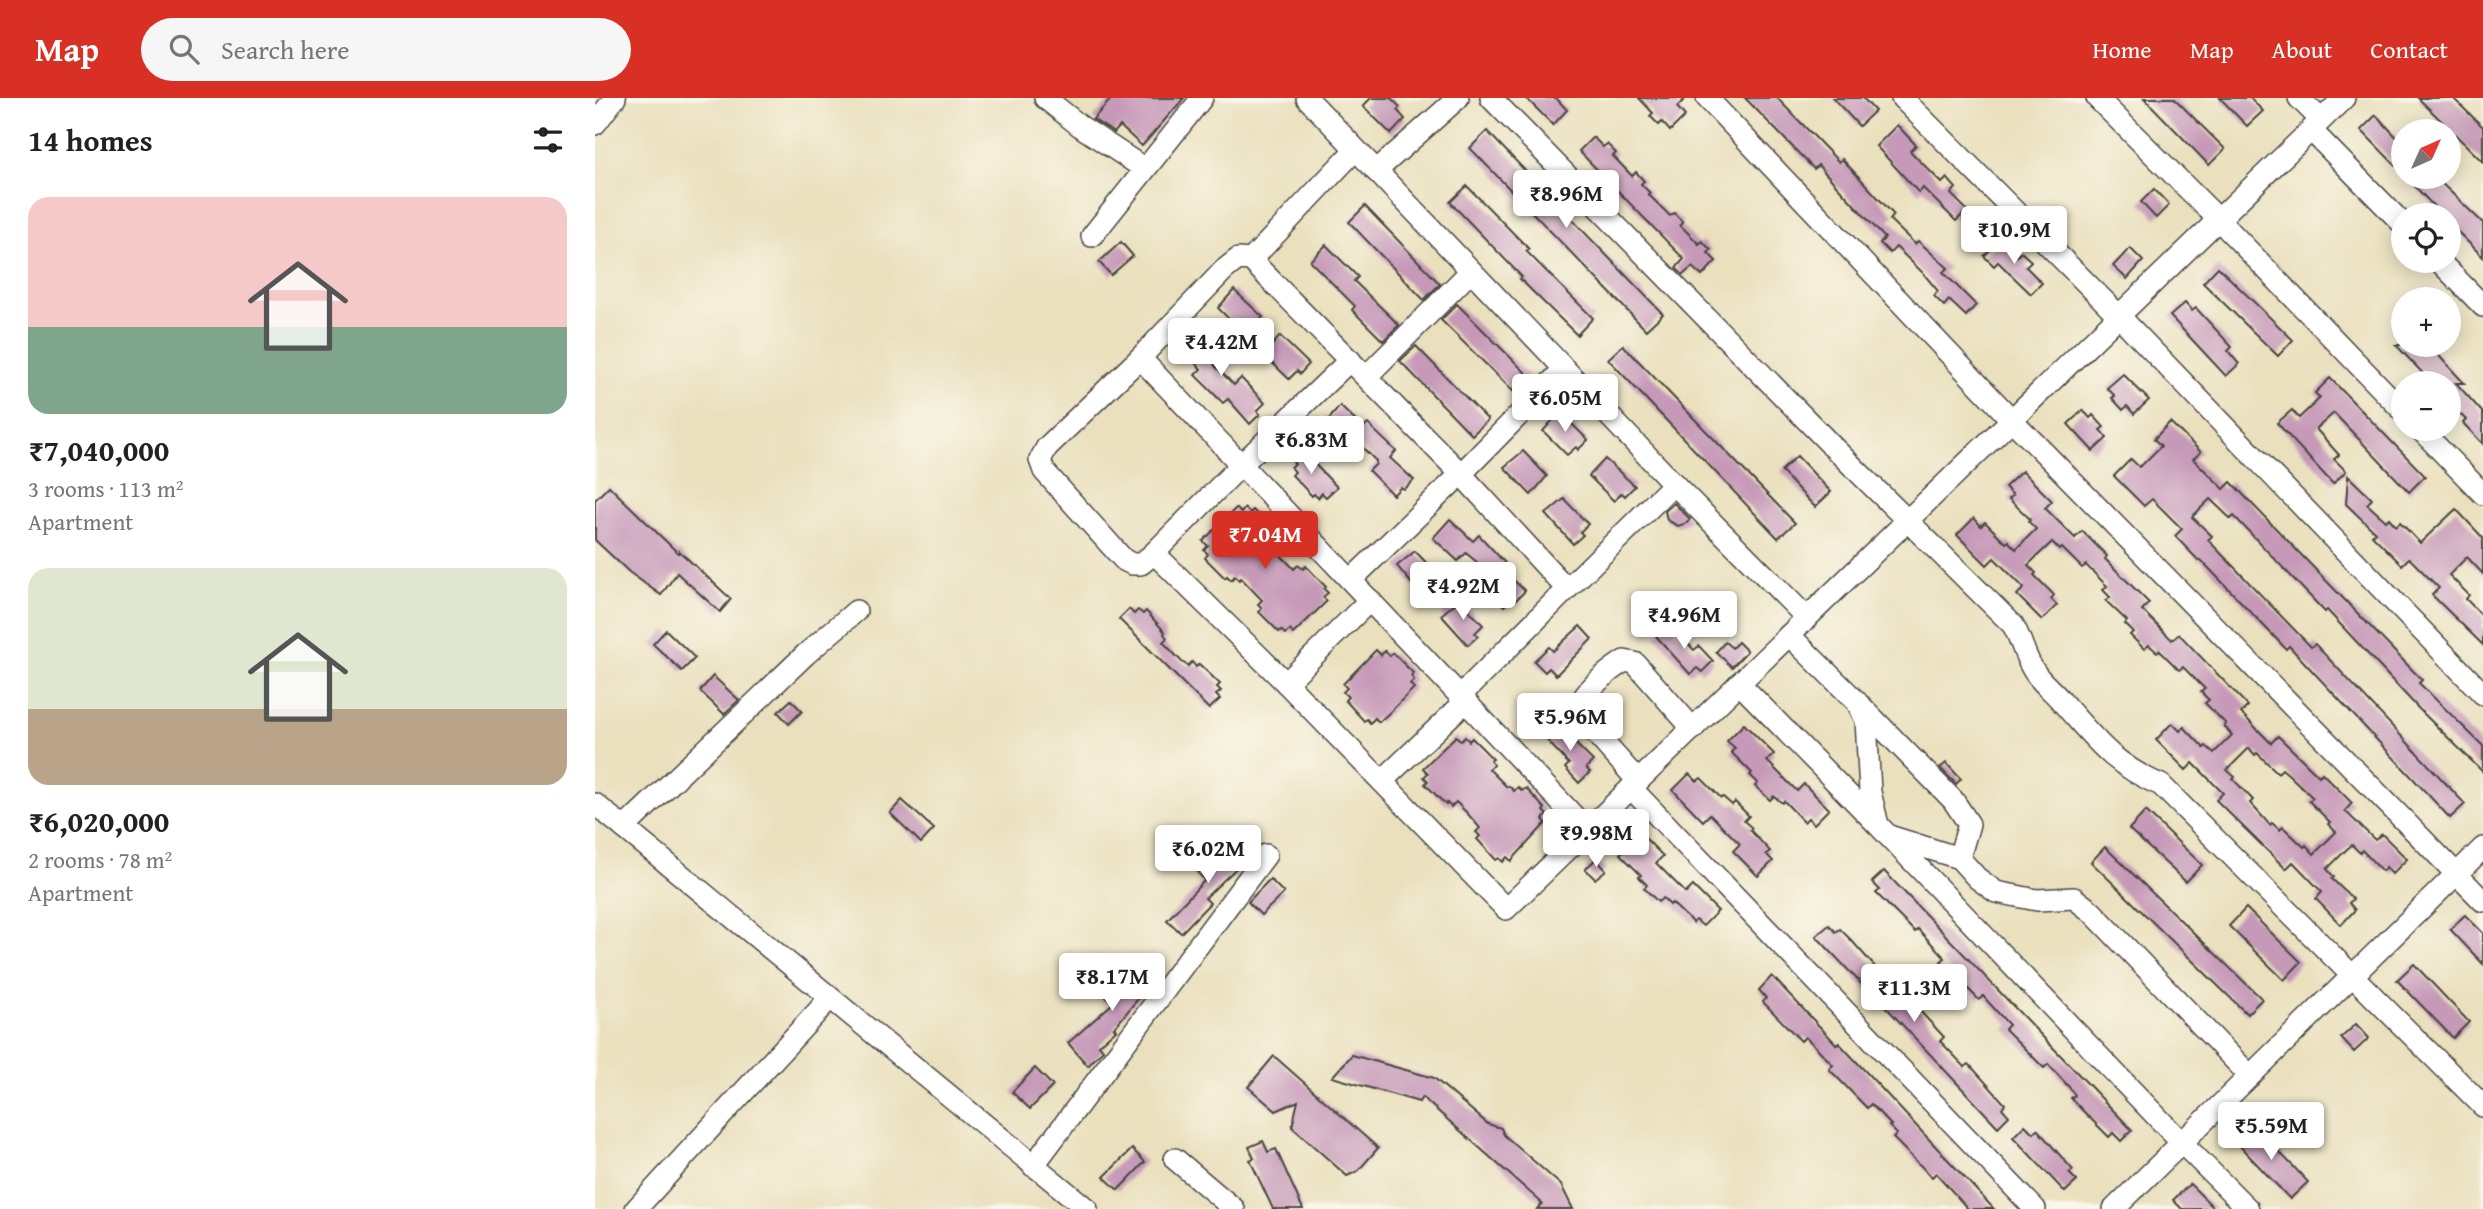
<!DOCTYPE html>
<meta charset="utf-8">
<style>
:root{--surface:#fff;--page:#f6f6f6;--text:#222;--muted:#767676;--accent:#d93025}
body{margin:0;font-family:"Gentium Book Plus",serif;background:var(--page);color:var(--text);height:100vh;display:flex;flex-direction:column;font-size:26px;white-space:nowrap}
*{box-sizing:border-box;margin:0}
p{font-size:23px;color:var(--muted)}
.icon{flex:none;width:38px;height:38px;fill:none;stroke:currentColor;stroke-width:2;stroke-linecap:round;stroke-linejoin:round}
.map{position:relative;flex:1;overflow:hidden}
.panel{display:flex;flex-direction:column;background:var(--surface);width:595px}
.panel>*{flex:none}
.needle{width:46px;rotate:45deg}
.tools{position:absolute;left:1796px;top:21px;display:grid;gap:14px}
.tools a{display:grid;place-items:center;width:70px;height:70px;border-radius:50%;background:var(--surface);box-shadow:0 4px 18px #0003;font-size:35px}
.price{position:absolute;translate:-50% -60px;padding:0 16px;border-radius:7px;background:#fff;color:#222;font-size:23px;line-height:46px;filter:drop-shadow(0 2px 4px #0008)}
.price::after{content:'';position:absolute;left:50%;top:42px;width:21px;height:16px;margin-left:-10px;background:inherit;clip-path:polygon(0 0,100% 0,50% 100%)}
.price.active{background:var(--accent);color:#fff}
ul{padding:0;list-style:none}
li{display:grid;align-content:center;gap:14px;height:371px;padding:0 28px}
li span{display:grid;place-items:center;height:217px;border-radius:21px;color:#555}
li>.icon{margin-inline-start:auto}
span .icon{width:126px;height:126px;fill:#fffc;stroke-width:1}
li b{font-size:30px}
h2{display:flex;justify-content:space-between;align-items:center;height:84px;padding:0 28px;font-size:30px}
header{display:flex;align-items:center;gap:42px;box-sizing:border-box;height:98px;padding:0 35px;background:var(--accent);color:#fff}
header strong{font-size:33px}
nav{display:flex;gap:38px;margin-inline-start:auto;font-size:24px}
.search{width:490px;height:63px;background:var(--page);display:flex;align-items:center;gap:18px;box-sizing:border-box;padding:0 24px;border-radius:38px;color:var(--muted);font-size:26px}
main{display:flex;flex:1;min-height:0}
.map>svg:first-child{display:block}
</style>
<header>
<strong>Map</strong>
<div class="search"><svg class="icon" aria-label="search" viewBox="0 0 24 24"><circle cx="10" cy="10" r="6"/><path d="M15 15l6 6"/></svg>Search here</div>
<nav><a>Home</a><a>Map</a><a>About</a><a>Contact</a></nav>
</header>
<main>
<section class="panel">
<h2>14 homes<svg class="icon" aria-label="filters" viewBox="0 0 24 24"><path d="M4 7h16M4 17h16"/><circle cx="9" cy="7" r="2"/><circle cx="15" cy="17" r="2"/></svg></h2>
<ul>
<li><span style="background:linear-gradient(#f6c9c9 60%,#7fa58c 0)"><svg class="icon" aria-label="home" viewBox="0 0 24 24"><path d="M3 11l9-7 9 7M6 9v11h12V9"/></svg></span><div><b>₹7,040,000</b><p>3 rooms · 113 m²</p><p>Apartment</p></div></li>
<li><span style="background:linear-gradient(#dfe7d0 65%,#b9a48a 0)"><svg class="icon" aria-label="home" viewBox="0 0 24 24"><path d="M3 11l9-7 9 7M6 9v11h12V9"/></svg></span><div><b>₹6,020,000</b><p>2 rooms · 78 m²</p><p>Apartment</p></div></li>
</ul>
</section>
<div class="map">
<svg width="1888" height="1111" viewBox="0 0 1888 1111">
<rect width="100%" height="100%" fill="#fbf7ec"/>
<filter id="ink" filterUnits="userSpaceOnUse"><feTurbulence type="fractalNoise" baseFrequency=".0143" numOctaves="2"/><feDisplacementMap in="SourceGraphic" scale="14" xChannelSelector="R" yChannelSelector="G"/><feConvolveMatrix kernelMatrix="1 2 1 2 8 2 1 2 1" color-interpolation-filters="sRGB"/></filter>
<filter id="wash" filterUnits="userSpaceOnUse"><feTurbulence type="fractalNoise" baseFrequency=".00686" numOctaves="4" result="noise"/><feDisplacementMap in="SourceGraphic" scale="28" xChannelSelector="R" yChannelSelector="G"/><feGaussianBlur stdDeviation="1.57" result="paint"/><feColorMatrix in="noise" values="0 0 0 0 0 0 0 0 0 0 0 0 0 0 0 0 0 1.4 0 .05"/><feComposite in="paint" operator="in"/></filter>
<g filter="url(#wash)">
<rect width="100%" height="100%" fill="#eae0bd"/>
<g id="blocks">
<!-- building -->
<g fill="#c699b8" fill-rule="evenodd">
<polygon points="517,0 589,0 547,48 525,28 519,35 498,21"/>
<polygon points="776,0 796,0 805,9 802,12 810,21 796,36 768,8"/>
<polygon points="931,0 961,0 972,12 958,27"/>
<polygon points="1044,0 1091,0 1082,9 1090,18 1075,33 1067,24 1064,27 1055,18 1058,15"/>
<polygon points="1150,0 1182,0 1244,64 1247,61 1299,117 1295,122 1320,146 1323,143 1353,170 1348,174 1381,207 1371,218 1354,202 1349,208 1339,198 1343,193 1328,175 1301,149 1295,155 1285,145 1290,140 1274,123 1223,67 1219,71"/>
<polygon points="1238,0 1268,0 1280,13 1264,28"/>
<polygon points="1549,0 1579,0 1630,51 1614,67"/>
<polygon points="1625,0 1655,0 1668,13 1652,28"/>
<polygon points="1823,0 1858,0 1888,29 1888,64"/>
<polygon points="1781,17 1808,46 1808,75 1766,32"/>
<polygon points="1302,27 1321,47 1315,53 1347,85 1352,80 1361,90 1356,96 1372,112 1361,123 1328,90 1324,95 1281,48"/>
<polygon points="892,33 1068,216 1051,232 875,50"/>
<polygon points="998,39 1008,49 1012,46 1021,55 1018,58 1037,78 1041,74 1049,83 1046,86 1055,95 1053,96 1075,118 1079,115 1088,124 1085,127 1104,146 1107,143 1116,152 1113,155 1121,163 1107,178 1097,169 1088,177 1081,170 1089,161 984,53"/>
<polygon points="1811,79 1840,79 1888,125 1888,159 1853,124 1853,117 1847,117"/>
<polygon points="872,88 934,151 931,153 998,220 982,237 925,181 927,179 855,104"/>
<polygon points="1559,91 1574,107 1561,120 1546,104"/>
<polygon points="770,108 845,186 829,202 754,124"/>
<polygon points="1405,142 1422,158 1426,154 1436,163 1431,169 1447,185 1436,196 1403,164 1399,168 1389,158"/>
<polygon points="526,144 538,158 516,177 504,164"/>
<polygon points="731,147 763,179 759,183 804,227 788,243 757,212 760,208 715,163"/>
<polygon points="1535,150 1548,163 1532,181 1518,168"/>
<polygon points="1623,169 1698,242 1683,258 1608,185"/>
<polygon points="639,192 668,219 658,229 655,226 647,234 623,210"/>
<polygon points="1590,205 1597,213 1601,210 1637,249 1633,253 1644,266 1631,278 1575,218"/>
<polygon points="862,206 935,279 920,295 846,222"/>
<polygon points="603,232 627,257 619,264 620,268 639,287 646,280 670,305 662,313 665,316 655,326 633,301 628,305 600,277 606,271 584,248"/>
<polygon points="685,238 714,266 705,276 702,273 694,281 669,257"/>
<polygon points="1028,247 1200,425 1183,440 1013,261"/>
<polygon points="1801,247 1834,247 1869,285 1861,285 1888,315 1888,346 1868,325 1871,322 1853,303 1853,285 1837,285"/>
<polygon points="821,248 893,322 877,337 805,263"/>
<polygon points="1528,276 1554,302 1539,316 1532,308 1528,312 1517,300 1520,298 1512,290"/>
<polygon points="1735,280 1830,378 1814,394 1739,315 1721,331 1744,357 1739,361 1751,373 1738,386 1682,325 1697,312 1704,320 1725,300 1720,295"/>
<polygon points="745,308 768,330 773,326 801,353 795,360 819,382 809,391 806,389 798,397 774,373 781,366 781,363 761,343 753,351 729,327"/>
<polygon points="1488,312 1495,320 1498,317 1509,329 1505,332 1512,340 1498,353 1473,326"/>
<polygon points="965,314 993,342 983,352 981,349 972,357 948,333"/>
<polygon points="1575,324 1606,354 1598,361 1629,391 1636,384 1827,582 1824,585 1888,648 1888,674 1824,611 1732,512 1730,514 1639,418 1636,421 1615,401 1597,419 1617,438 1613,442 1716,549 1720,546 1870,706 1855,720 1694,548 1691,551 1606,462 1604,463 1580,438 1587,431 1557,401 1549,408 1519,378 1536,361 1544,369 1548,366 1566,348 1559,341"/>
<polygon points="705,351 742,389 731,399 727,395 723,400 719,396 717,398 697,377 700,374 696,369 700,366 695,360"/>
<polygon points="928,353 952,378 936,397 909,369"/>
<polygon points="1202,358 1236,394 1220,409 1186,373"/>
<polygon points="1010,361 1040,388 1030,398 1027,395 1019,403 994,378"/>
<path d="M1427 373 1457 403 1450 410 1480 440 1487 433 1512 458 1510 461 1554 505 1547 512 1577 542 1584 536 1653 608 1646 615 1676 645 1683 638 1724 678 1727 675 1757 705 1750 713 1780 742 1787 736 1812 761 1797 776 1791 769 1787 773 1767 752 1765 755 1757 747 1752 751 1732 771 1739 779 1737 781 1758 801 1754 805 1760 812 1746 827 1721 801 1727 794 1698 764 1691 771 1621 702 1628 695 1598 665 1591 672 1561 642 1577 625 1585 633 1589 629 1609 650 1611 648 1619 655 1637 637 1629 628 1631 626 1610 605 1614 602 1606 594 1610 591 1588 569 1584 572 1564 552 1562 554 1554 547 1549 551 1535 537 1538 534 1530 526 1532 523 1511 503 1515 499 1508 492 1512 488 1491 467 1487 470 1467 450 1465 452 1457 444 1433 467 1441 475 1439 477 1459 497 1456 501 1462 507 1447 522 1422 497 1429 490 1399 460 1392 467 1362 437 1379 420 1386 428 1390 424 1411 445 1413 443 1421 451 1441 431 1433 423 1435 421 1414 401 1418 397 1410 389ZM1654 650 1660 657 1662 655 1683 675 1687 671 1694 677 1718 700 1714 703 1735 724 1733 726 1741 734 1719 756 1711 747 1709 749 1688 729 1685 732 1677 725 1675 727 1655 705 1658 702 1638 681 1640 679 1632 672Z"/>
<polygon points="1753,378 1777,401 1772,406 1791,423 1794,420 1801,428 1805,424 1825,445 1861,411 1888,440 1888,476 1872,459 1854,477 1874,497 1871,501 1888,519 1888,547 1837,497 1844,490 1814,460 1807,467 1777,437 1780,434 1751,406"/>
<polygon points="14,388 83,455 84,453 136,501 125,514 82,475 66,497 34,474 0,442 0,402"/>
<polygon points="969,401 993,426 985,434 988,437 978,446 951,416"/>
<polygon points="1079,405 1095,421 1092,425 1083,428 1072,422 1070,413"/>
<polygon points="641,410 646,415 650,410 655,415 658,412 678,433 676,435 680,439 675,443 679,447 677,448 699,471 703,467 708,471 711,468 731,489 729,491 733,495 728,499 732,503 698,536 695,532 690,536 686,532 684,534 664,514 667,510 663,506 667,502 646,480 644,482 640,478 636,482 632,478 630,480 610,460 613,456 609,452 613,448 608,443"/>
<polygon points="855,421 878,443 884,437 910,465 906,470 930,493 920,503 917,500 909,508 885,483 892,477 883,465 871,455 863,463 838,440"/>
<polygon points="820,453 844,478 836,486 838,489 828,499 802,468"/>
<polygon points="864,502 888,527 880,535 883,538 873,547 846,517"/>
<polygon points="534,511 539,516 543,512 548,516 551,513 570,534 569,536 572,540 568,544 587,564 593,568 597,564 601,569 604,566 625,586 622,589 626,593 621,597 625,601 614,611 524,521"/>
<polygon points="1074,526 1099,552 1104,548 1118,563 1107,574 1102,570 1095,576 1061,538"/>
<polygon points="985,528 997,541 961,577 954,570 950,574 939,563 954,549 958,553"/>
<polygon points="71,532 100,560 87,573 58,546"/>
<polygon points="1130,544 1137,550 1143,544 1152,553 1137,569 1121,554"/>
<polygon points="781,552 786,557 790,553 795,558 798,555 818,575 816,578 819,582 815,586 819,590 795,614 784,624 780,620 775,625 772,621 769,623 750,602 753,599 748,594 752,590 748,586"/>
<polygon points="118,578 144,602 129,616 105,593"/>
<polygon points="196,602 207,613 194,626 183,614"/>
<polygon points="1149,626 1179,656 1172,663 1202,693 1209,686 1234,711 1219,726 1213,720 1209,724 1189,703 1187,705 1179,698 1175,702 1160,688 1163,685 1155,677 1157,675 1136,654 1140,650 1132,643"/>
<polygon points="962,627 998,663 991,670 995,674 984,685 970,670 974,666 949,639"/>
<polygon points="861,638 866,643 870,639 874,643 877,640 898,661 895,663 899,667 894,671 912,689 914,688 919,693 923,689 927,693 931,690 950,711 948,713 952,717 948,721 951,725 916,763 912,759 908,764 904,760 901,762 882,741 885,738 881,734 885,730 872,715 861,704 856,709 852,705 851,707 830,686 833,683 829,679 833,675 828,670"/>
<polygon points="1351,665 1366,681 1361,686 1345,670"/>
<polygon points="1094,676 1102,683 1106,680 1126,700 1128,699 1137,707 1140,704 1154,718 1149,723 1157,730 1155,732 1175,753 1171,756 1178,763 1163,778 1138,753 1145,746 1115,716 1108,723 1078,692"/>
<polygon points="307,702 339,731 326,745 295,715"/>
<polygon points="1551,713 1607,767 1591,784 1534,731"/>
<polygon points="1038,728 1068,758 1061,765 1091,795 1098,788 1123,813 1108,828 1101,822 1098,825 1077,805 1075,807 1068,800 1063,804 1049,790 1052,787 1044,779 1046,777 1025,756 1029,752 1021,745"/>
<polygon points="637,743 653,759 610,800 615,805 586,835 572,822 610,782 603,775"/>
<polygon points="1510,749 1667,901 1652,916 1496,764"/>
<polygon points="1001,761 1011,772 1000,781 990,771"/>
<polygon points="1289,773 1537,1032 1526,1043 1518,1035 1514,1039 1488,1013 1476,1000 1480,997 1473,988 1453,966 1449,970 1410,931 1414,927 1388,898 1384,902 1346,863 1350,860 1323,831 1320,834 1281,795 1285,792 1277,784"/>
<polygon points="675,781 689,795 666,817 653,804"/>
<polygon points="1651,810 1706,864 1689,882 1634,828"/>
<polygon points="1870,817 1888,835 1888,866 1855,831"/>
<polygon points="1234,827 1241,834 1245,831 1257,843 1282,871 1278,875 1298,897 1301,894 1308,902 1312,899 1349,939 1345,943 1370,969 1374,966 1410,1006 1407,1010 1414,1018 1403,1029 1275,892 1274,894 1221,838"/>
<polygon points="539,863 560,880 519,930 521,932 504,947 508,952 493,968 473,945 518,905 511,899"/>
<polygon points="1819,866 1874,924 1858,940 1802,882"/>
<polygon points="1177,878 1242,947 1244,945 1399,1111 1373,1111 1341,1075 1337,1079 1298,1040 1302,1036 1294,1028 1296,1027 1276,1006 1272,1010 1234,971 1238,967 1218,946 1210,939 1206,943 1168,904 1171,900 1164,892"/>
<polygon points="1761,926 1774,940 1759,954 1746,940"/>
<polygon points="757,957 839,980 893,1026 906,1030 909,1037 966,1087 978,1111 942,1111 947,1105 827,999 824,1004 737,979"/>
<polygon points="679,958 783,1050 763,1073 752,1078 697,1029 703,1003 681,1013 653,989"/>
<polygon points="440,970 458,988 435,1011 417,994"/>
<polygon points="1658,1026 1713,1084 1695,1101 1640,1043"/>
<polygon points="1430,1027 1438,1035 1442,1031 1478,1072 1474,1075 1482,1083 1470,1094 1418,1039"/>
<polygon points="668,1043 673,1054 681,1051 708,1111 678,1111 655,1062 659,1060 654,1049"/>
<polygon points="537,1051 550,1064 523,1092 509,1079"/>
<polygon points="1595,1086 1620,1111 1587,1111 1578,1102"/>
</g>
</g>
</g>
<g filter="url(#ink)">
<use href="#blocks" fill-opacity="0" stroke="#484641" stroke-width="2"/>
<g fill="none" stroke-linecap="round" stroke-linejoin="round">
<!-- minor casing -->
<g stroke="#484641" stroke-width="24">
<g id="minor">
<polyline points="450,0 485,28 550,71"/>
<polyline points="712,0 1079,386"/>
<path d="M896 0 1239 350 1418 527C1427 542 1430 562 1441 576 1448 586 1459 594 1467 604 1500 641 1518 667 1566 687L1888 1008"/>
<polyline points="1112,0 1417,322 1888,803"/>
<polyline points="1307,0 1524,218 1888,596"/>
<polyline points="1502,0 1623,121 1808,313"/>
<polyline points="1704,0 1726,22"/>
<polyline points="0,26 20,0"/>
<polyline points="1716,32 1808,126"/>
<polyline points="781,73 863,0"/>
<polyline points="497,138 607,0"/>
<polyline points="656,162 760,52"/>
<polyline points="1844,163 1888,208"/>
<polyline points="545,260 629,172 643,161 656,162 866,376 972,491 865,598"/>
<polyline points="771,279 876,173"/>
<polyline points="1825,331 1888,396"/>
<polyline points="559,455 647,366 755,262"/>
<polyline points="756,482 866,376 969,271"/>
<polyline points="972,491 1079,386 1212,520"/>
<polyline points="1194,537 1262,604 1271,622 1275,694 1283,727 1587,1045 1653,1111"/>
<polyline points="691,585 775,502"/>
<polyline points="1144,585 1282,726"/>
<polyline points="1266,608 1358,702 1374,726 1364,760"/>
<polyline points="787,683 871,603"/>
<path d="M1043 683 986 619 983 609C992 591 1012 574 1029 563L1040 565 1098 631"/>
<polyline points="1036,690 1440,1111"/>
<polyline points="0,706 492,1111"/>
<polyline points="29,730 211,556 261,513"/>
<polyline points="992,732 545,260 452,349 445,362 449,373 529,462 537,466 546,466 559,455 691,585 911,811 1749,0"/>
<polyline points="1294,738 1364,760 1382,780 1401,794 1442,802 1479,800 1497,814 1655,978"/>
<polyline points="580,1061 639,1111"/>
<polyline points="438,1068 671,757"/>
<polyline points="41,1111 235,900"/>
<polyline points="1519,1111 1888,750"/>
</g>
</g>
<!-- minor -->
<use href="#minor" stroke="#fff" stroke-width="21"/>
</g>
</g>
</svg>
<div class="tools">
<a><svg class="needle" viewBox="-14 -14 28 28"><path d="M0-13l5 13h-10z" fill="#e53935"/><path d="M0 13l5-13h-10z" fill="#767676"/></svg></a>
<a><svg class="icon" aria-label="locate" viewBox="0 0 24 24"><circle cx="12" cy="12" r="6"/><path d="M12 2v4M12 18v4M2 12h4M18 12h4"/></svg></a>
<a>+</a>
<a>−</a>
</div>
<b class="price" style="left:971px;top:132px">₹8.96M</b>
<b class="price" style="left:1419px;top:168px">₹10.9M</b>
<b class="price" style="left:626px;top:280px">₹4.42M</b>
<b class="price" style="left:970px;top:336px">₹6.05M</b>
<b class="price" style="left:716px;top:378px">₹6.83M</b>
<b class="price active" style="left:670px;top:473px">₹7.04M</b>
<b class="price" style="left:868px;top:524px">₹4.92M</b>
<b class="price" style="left:1089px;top:553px">₹4.96M</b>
<b class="price" style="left:975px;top:655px">₹5.96M</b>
<b class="price" style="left:1001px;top:771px">₹9.98M</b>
<b class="price" style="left:613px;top:787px">₹6.02M</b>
<b class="price" style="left:517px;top:915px">₹8.17M</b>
<b class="price" style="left:1319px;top:926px">₹11.3M</b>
<b class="price" style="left:1676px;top:1064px">₹5.59M</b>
</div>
</main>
